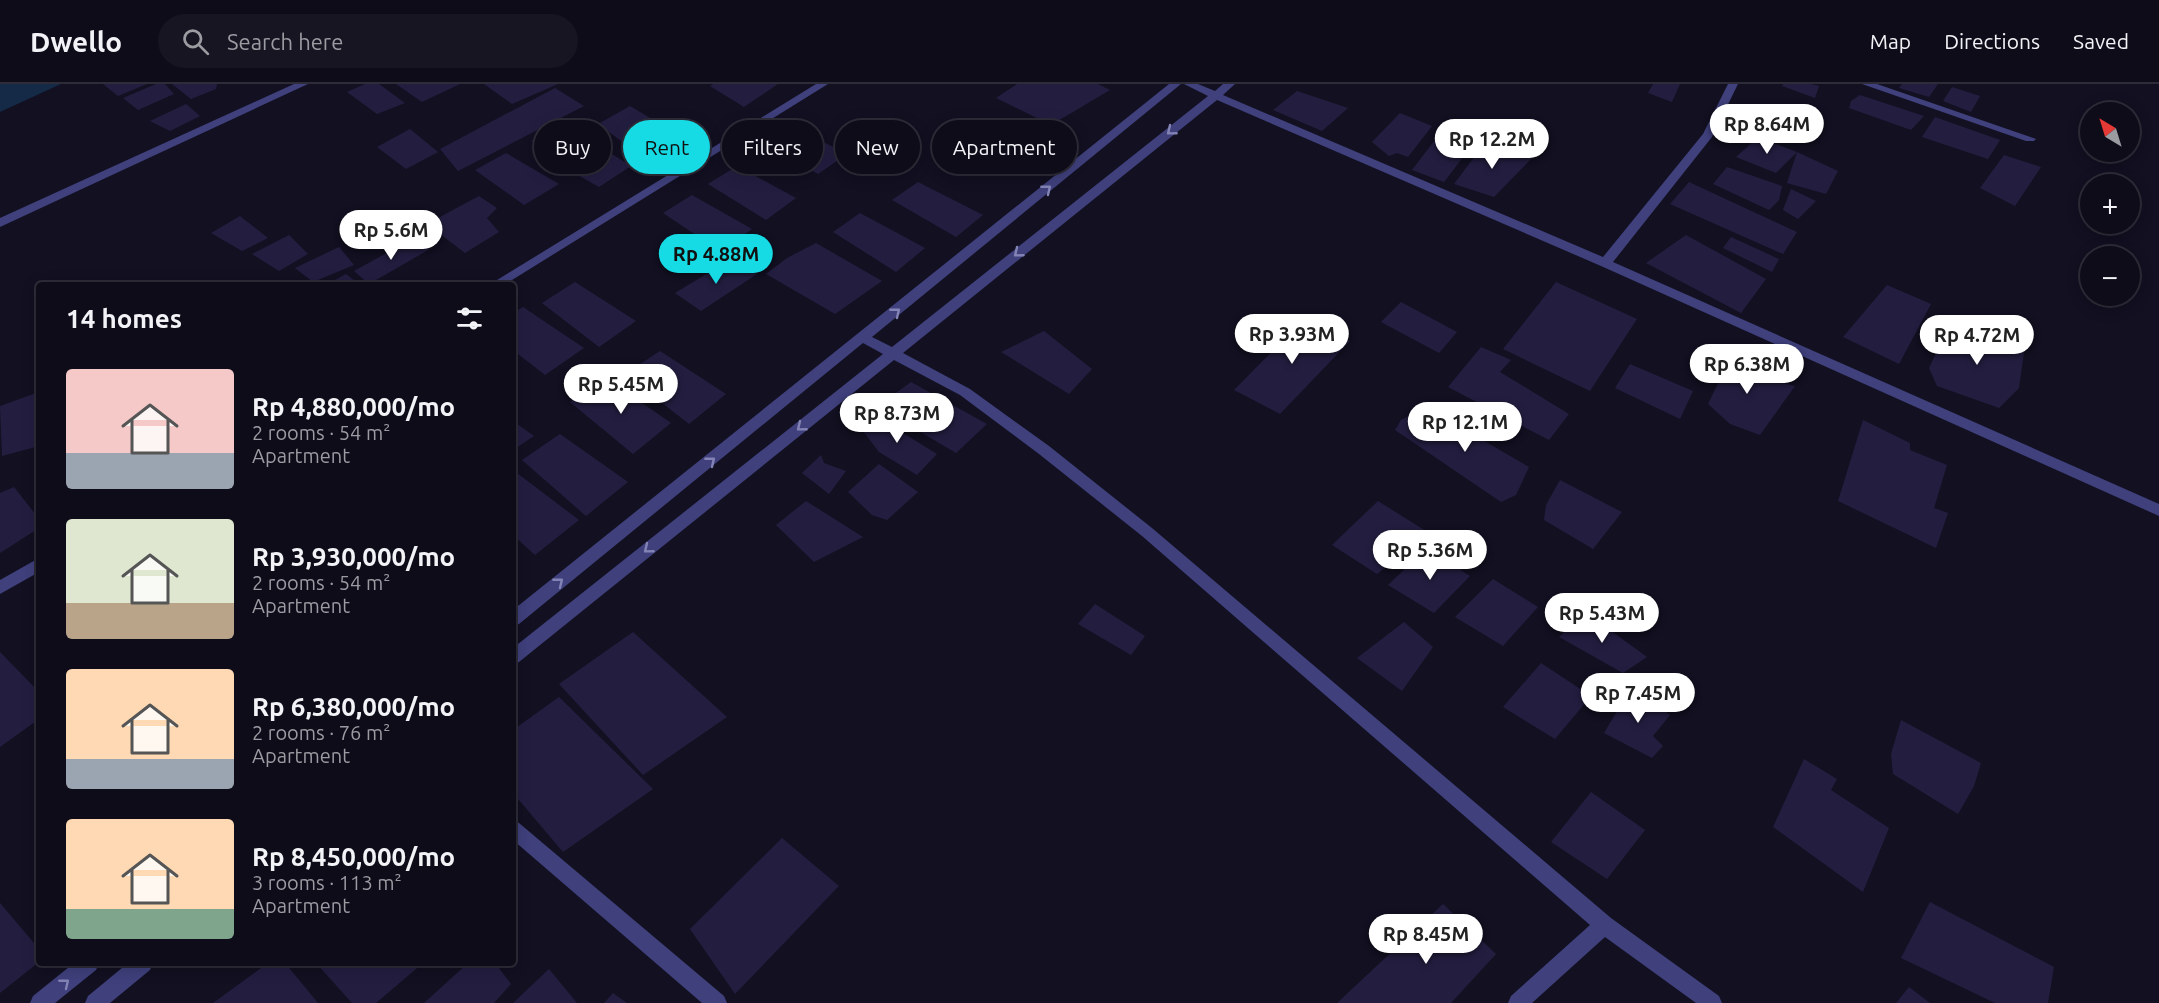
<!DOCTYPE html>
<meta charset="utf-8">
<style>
:root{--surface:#0e0c19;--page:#171522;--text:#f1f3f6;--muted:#9b9ba2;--line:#2e2c38;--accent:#17dbe4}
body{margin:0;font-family:Ubuntu,sans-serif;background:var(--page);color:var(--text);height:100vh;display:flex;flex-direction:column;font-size:22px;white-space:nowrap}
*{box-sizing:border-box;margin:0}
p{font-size:20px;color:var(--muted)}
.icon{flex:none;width:33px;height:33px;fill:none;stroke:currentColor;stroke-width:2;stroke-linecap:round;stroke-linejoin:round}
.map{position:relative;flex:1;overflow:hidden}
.sheet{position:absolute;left:36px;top:198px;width:480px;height:684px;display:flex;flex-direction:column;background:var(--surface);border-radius:6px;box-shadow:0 3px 15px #0003,0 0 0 2px var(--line)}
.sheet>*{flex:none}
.guide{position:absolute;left:534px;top:36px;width:570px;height:54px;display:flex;gap:12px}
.needle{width:39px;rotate:322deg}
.controls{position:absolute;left:2080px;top:18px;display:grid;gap:12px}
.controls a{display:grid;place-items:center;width:60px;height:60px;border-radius:50%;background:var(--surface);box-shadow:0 3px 15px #0003,0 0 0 2px var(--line);font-size:30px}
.price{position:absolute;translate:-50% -51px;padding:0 14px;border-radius:21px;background:#fff;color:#222;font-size:20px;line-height:39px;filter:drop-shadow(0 2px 3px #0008)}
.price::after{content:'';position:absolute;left:50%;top:36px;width:18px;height:14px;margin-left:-9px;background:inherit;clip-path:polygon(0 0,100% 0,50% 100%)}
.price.selected{background:var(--accent);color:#111}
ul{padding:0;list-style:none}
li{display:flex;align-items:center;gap:18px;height:150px;padding:0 30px}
li span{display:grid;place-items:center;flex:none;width:168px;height:120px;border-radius:6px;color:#555}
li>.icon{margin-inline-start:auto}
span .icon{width:72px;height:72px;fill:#fffc;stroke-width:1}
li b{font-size:26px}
h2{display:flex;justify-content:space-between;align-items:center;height:72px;padding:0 30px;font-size:26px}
.tag{padding:0 21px;border-radius:27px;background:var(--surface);box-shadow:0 3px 15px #0003,0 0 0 2px var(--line);font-size:21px;line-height:54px}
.tag.selected{background:var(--accent);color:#111}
header{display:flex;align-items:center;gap:36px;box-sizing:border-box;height:84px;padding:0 30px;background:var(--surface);border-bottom:2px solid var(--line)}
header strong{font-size:28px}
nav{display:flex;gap:33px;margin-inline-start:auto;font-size:21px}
.search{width:420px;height:54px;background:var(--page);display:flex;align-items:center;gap:15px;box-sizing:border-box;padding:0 21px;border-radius:33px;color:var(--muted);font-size:22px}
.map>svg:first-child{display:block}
</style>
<header>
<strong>Dwello</strong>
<div class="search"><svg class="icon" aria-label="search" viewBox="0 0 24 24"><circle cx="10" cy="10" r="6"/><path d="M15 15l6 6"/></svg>Search here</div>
<nav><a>Map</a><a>Directions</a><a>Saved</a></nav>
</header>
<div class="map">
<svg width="2159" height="919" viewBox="0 0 2159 919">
<rect width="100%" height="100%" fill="#121021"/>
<!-- water -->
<polygon fill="#142a46" points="0,0 61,0 0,28"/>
<!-- building -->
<g fill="#231e40">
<polygon points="103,0 147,0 118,12"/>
<polygon points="156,0 165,0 174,10 138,26 123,14"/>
<polygon points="172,0 217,0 216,5 191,15"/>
<polygon points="365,0 379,0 405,19 377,30 347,8"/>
<polygon points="396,0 460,0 422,18"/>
<polygon points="484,0 558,0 512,20"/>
<polygon points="713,0 778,0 744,23 710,2"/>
<polygon points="1017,0 1098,0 1110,6 1051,41 996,14"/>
<polygon points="1653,0 1680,0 1672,18 1648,9"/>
<polygon points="1783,0 1811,0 1819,2 1815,14 1782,2"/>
<polygon points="1902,0 1938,0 1929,13 1899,4"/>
<polygon points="1952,3 1980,12 1971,28 1943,17"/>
<polygon points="555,4 584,22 458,87 440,65"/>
<polygon points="1297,7 1348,24 1322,47 1273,26"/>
<polygon points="1860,11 1924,32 1911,46 1849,24 1851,17"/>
<polygon points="186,20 200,32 170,47 150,37"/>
<polygon points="630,22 682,53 646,75 598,40"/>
<polygon points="1400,29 1432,42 1408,73 1397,69 1389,72 1372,58"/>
<polygon points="1935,33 2000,56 1988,75 1922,53"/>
<polygon points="571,37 595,51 557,70 531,57"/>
<polygon points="788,40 847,70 818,90 761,56"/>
<polygon points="410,45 438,68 406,85 377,63"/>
<polygon points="1438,52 1467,68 1444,98 1412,86"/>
<polygon points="1758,53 1797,68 1776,89 1736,73"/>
<polygon points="591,57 631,82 599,103 553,77"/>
<polygon points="1490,58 1532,74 1494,113 1454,100 1472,76"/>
<polygon points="1797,68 1838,87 1826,110 1787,99"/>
<polygon points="506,69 559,100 524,121 475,86"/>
<polygon points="2004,71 2041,83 2015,122 1980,104"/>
<polygon points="737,82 796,114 766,136 708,100"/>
<polygon points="1727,83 1782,102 1779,116 1769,126 1713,100"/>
<polygon points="918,98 983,131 956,153 892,116"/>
<polygon points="1689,98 1797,148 1783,170 1670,120"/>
<polygon points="1791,105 1816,117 1798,135 1783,126"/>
<polygon points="692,111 752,145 720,167 663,129"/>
<polygon points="479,112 497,124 487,134 499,148 465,169 427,140"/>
<polygon points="860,129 925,164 896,188 833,148"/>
<polygon points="240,132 268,154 242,167 211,149"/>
<polygon points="289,151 308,170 279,187 252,170"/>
<polygon points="1686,151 1766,195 1741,229 1646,179"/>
<polygon points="1731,153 1779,175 1772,188 1723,164"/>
<polygon points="414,154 430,165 369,200 354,187"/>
<polygon points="816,159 882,197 835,230 766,190 787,174"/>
<polygon points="339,163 354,181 313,198 295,184"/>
<polygon points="731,175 757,190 701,227 675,209"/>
<polygon points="346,190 360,201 326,201"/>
<polygon points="575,198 636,237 599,263 542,219"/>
<polygon points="1556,198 1637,235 1590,307 1503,265"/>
<polygon points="1887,201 1931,220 1899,280 1843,253"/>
<polygon points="1401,218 1457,248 1439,269 1381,238"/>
<polygon points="523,223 584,264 545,291 513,266 513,229"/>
<polygon points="1307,232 1350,257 1280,330 1234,306"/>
<polygon points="1952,236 2024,268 2019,304 1999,324 1937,302 1929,284"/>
<polygon points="1044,247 1092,285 1069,310 1001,268"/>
<polygon points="1729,261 1742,264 1742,281 1762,294 1795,302 1760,351 1730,340 1708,320 1728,279 1718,272"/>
<polygon points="1481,263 1511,276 1500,288 1569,330 1549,356 1448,303"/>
<polygon points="660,267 726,310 689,340 625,290"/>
<polygon points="1630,280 1693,307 1680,335 1615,304"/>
<polygon points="606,294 671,339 633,370 570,318"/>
<polygon points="911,298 987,340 956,369 905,339 882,319"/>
<polygon points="39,308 39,362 2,372 0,322"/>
<polygon points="1426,323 1529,383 1516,411 1501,418 1395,346 1401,336"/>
<polygon points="878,327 898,346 937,370 917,391 879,368 860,343"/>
<polygon points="1863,336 1910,359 1910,366 1947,381 1934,424 1948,429 1936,464 1838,417"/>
<polygon points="513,337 534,352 513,366"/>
<polygon points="560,350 628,398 586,432 522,376"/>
<polygon points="821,371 824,379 846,387 829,410 802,389"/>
<polygon points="879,380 918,408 887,436 872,431 848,408"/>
<polygon points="513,386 579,436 535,471 513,451"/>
<polygon points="1560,396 1622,428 1593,465 1544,436 1546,421"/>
<polygon points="14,403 39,435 39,444 0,469 0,409"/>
<polygon points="806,417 863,453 814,478 776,441"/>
<polygon points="1378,417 1429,449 1377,490 1332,461"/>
<polygon points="1427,464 1470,492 1434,529 1388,501"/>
<polygon points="1493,495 1538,523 1503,562 1455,533"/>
<polygon points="1095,520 1145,552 1131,571 1078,540"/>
<polygon points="1585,528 1647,573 1623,589 1559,553"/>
<polygon points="1404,538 1433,563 1402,607 1357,574"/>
<polygon points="633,548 727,633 643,691 559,600"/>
<polygon points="0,568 39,608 39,635 0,663"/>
<polygon points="1541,579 1591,612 1555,655 1503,623"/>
<polygon points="1631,604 1670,631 1653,652 1663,662 1652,674 1604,649"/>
<polygon points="559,613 653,705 563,768 513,709 513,646"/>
<polygon points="1901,636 1981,679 1974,702 1958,730 1893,690 1891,670"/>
<polygon points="1804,675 1837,695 1831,706 1889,744 1863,808 1773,743"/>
<polygon points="1591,708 1645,746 1607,795 1551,758"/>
<polygon points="782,754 839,802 735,910 690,845"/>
<polygon points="1930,818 2054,883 2048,919 1995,919 1901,874"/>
<polygon points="0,819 39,865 39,878 0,909"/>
<polygon points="1443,820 1496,870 1451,919 1337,919"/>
<polygon points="268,879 285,879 318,919 213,919"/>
<polygon points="316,879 423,879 376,919 352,919"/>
<polygon points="468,879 495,879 511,900 494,919 424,919"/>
<polygon points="549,885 577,919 513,919"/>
<polygon points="1909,903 1930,919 1896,919"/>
<polygon points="613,909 627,919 604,919"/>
</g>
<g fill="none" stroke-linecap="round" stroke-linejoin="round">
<!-- street -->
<g fill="#3f407c" fill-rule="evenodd">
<polygon points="294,0 308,0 0,143 0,134"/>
<polygon points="816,0 828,0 504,201 489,201"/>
<polygon points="1169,0 1181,0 872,253 892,263 1208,12 1184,0 1198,0 1215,7 1223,0 1235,0 1223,11 1603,173 1703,50 1728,0 1738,0 1712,53 1613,178 2159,420 2159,432 1601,182 1217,16 903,269 970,305 1049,362 1152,444 1611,834 1719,912 1722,919 1696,919 1605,853 1532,919 1508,919 1511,912 1590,841 1142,452 1039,370 960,311 894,276 519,578 513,580 513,564 883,270 863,259 519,540 513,542 513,526"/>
<polygon points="1862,0 1877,0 2036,55 2034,57 2026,57"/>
<polygon points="39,474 39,488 0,510 0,496"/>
<polygon points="513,737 519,739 724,912 727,919 702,919 513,756"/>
<polygon points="74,879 99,879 96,886 55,919 30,919 33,912"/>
<polygon points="128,879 153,879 150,886 110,919 85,919 88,912"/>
</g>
</g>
<!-- one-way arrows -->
<defs><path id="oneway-chevron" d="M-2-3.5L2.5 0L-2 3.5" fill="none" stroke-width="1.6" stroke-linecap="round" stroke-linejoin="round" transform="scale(1.5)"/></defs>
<g stroke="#8383b5">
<use href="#oneway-chevron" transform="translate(1171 47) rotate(141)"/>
<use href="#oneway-chevron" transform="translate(1047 105) rotate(-39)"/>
<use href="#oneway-chevron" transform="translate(1018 169) rotate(141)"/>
<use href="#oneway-chevron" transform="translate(896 228) rotate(-39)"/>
<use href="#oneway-chevron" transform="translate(801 343) rotate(141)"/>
<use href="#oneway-chevron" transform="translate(711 377) rotate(-39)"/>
<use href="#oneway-chevron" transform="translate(648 465) rotate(141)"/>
<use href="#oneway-chevron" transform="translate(559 498) rotate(-39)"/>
<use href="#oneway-chevron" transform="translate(65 899) rotate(-39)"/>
</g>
</svg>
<div class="controls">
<a><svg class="needle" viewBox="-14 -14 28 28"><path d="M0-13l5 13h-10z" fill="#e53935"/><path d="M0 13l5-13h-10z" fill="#9b9ba2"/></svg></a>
<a>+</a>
<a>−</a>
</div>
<b class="price" style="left:1767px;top:71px">Rp 8.64M</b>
<b class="price" style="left:1492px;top:86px">Rp 12.2M</b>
<b class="price" style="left:391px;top:177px">Rp 5.6M</b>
<b class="price selected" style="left:716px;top:201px">Rp 4.88M</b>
<b class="price" style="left:1292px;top:281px">Rp 3.93M</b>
<b class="price" style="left:1977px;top:282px">Rp 4.72M</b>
<b class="price" style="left:1747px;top:311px">Rp 6.38M</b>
<b class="price" style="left:621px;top:331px">Rp 5.45M</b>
<b class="price" style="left:897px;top:360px">Rp 8.73M</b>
<b class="price" style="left:1465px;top:369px">Rp 12.1M</b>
<b class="price" style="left:1430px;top:497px">Rp 5.36M</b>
<b class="price" style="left:1602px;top:560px">Rp 5.43M</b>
<b class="price" style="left:1638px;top:640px">Rp 7.45M</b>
<b class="price" style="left:1426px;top:881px">Rp 8.45M</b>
<div class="guide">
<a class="tag">Buy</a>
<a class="tag selected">Rent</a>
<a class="tag">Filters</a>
<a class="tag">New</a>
<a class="tag">Apartment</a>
</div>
<section class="sheet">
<h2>14 homes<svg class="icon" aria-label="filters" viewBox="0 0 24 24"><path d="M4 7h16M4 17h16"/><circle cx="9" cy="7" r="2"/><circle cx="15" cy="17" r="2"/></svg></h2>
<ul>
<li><span style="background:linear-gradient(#f6c9c9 70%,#9aa5b1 0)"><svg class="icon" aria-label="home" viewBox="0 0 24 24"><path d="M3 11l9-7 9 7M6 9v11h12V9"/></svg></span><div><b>Rp 4,880,000/mo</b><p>2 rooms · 54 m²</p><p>Apartment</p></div></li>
<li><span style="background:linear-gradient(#dfe7d0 70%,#b9a48a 0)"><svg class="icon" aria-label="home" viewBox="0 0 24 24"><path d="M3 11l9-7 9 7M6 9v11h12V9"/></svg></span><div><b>Rp 3,930,000/mo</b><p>2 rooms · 54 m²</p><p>Apartment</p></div></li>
<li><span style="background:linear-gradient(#ffd9b3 75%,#9aa5b1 0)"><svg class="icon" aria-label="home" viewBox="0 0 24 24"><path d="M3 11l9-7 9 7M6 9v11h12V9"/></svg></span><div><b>Rp 6,380,000/mo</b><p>2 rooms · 76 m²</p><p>Apartment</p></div></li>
<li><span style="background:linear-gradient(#ffd9b3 75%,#7fa58c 0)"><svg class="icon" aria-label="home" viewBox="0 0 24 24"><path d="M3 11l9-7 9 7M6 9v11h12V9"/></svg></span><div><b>Rp 8,450,000/mo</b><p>3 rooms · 113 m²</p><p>Apartment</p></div></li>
</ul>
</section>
</div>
